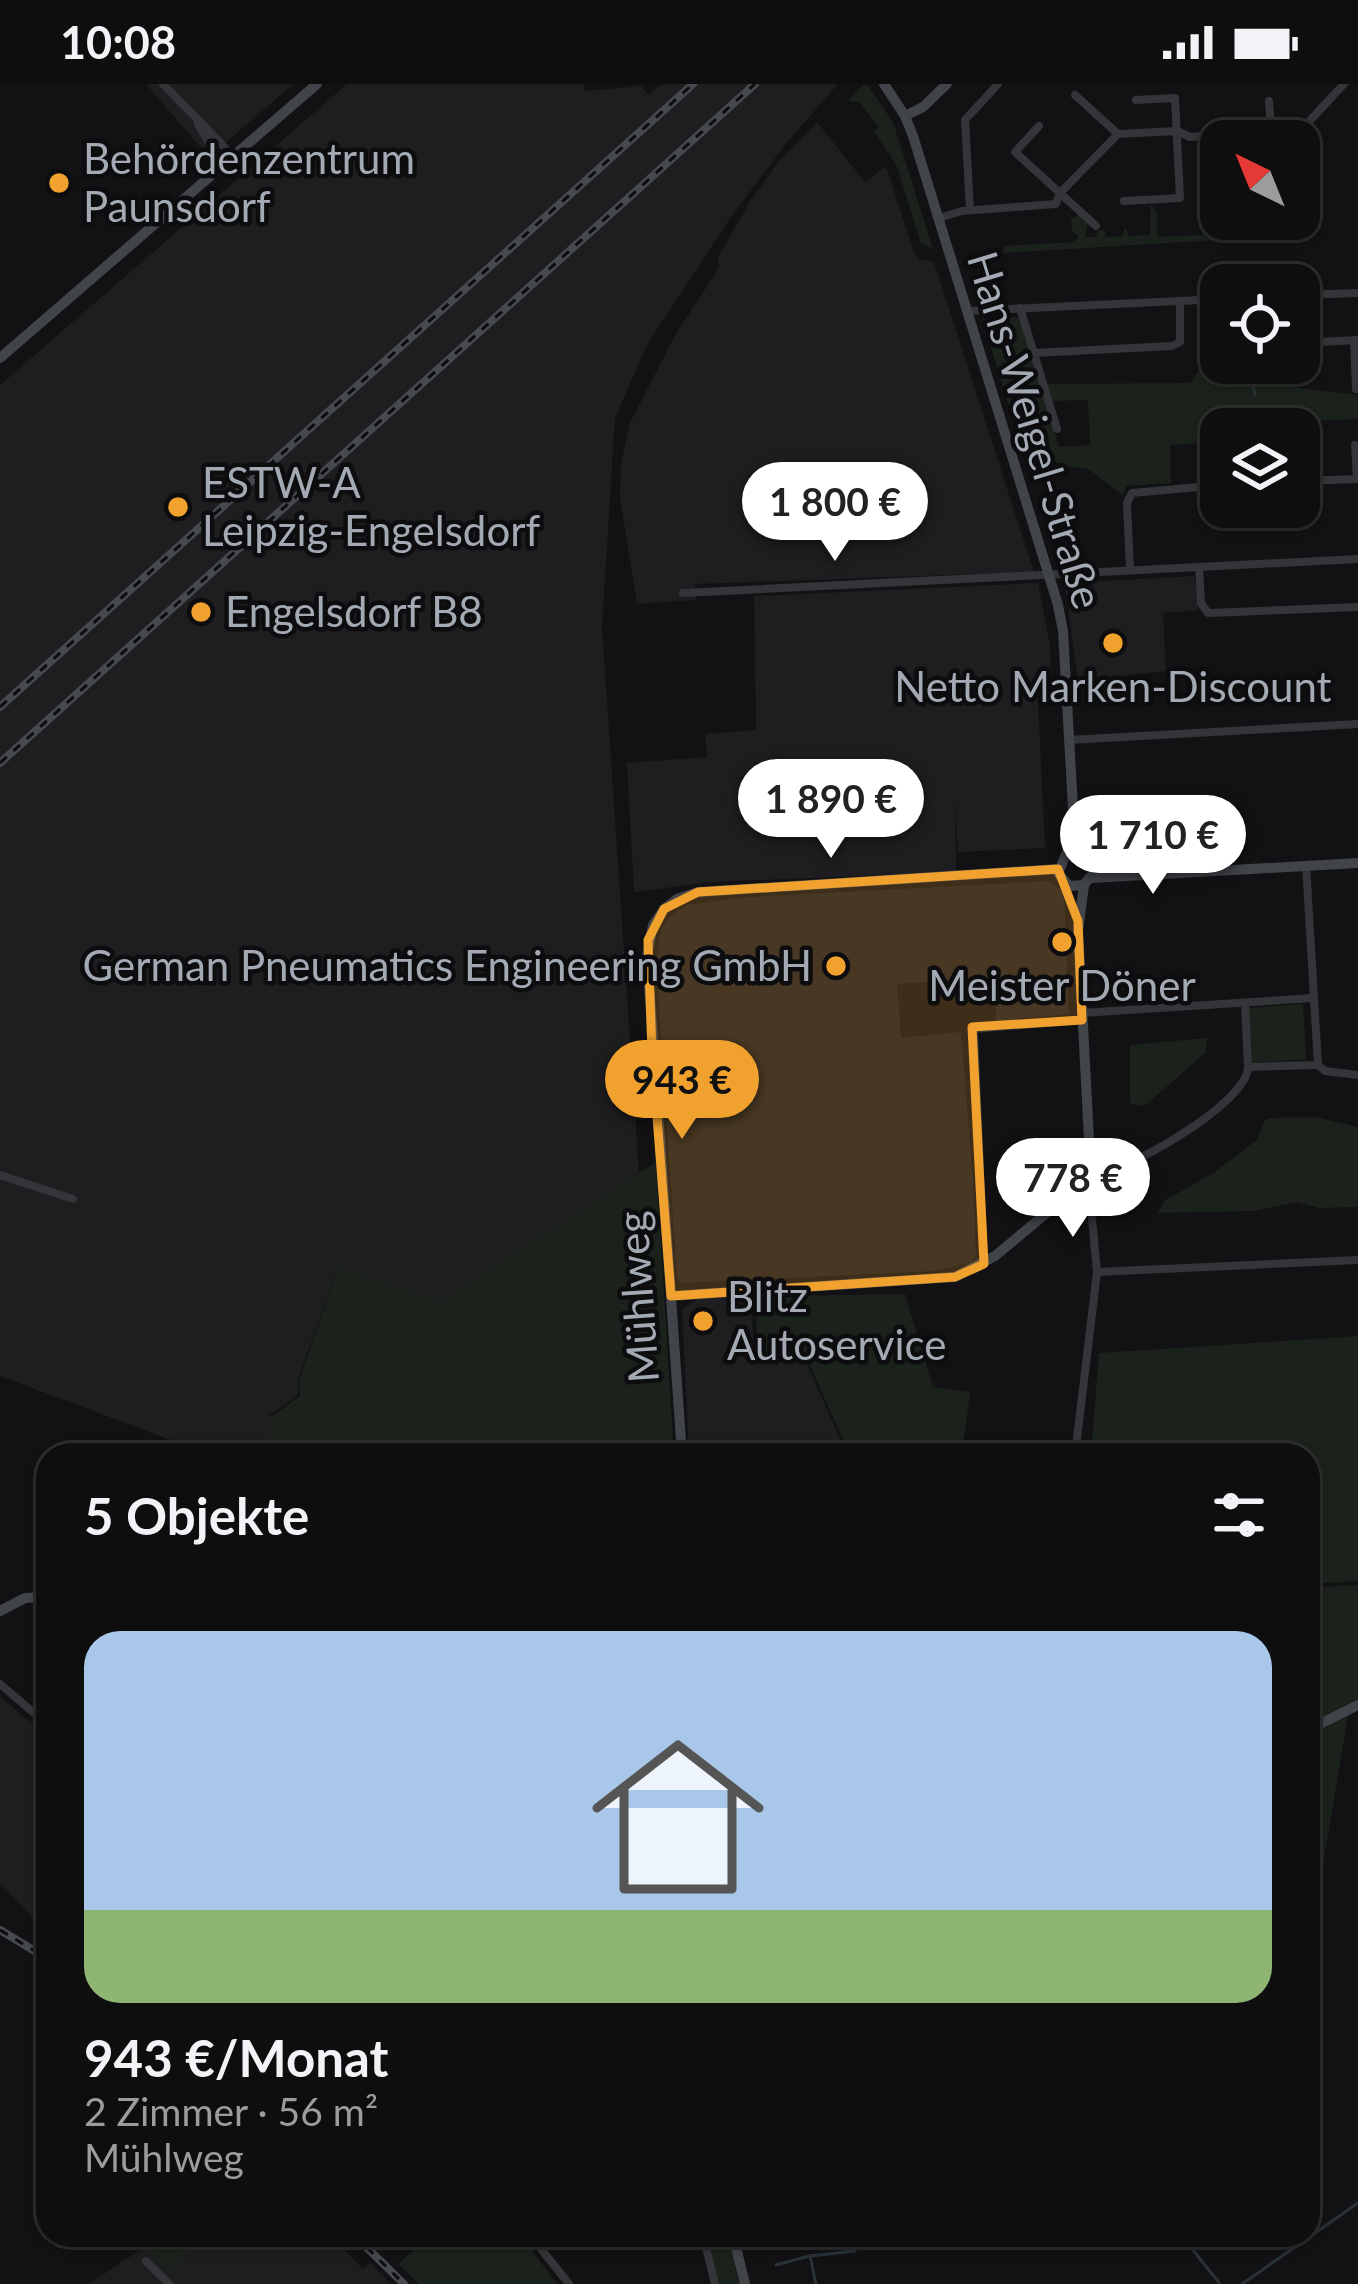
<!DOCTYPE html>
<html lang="de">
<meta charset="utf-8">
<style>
:root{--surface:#0e0e0f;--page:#171718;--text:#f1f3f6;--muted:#9b9c9e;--line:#2e2e2f;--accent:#f0a12e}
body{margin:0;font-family:Lato,sans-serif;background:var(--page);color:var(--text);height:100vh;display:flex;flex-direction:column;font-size:45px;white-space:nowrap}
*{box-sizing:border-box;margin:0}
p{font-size:39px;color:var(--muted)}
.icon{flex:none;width:66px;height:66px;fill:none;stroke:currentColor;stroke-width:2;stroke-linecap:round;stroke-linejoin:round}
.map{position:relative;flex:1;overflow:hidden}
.side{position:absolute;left:36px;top:1359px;width:1284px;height:804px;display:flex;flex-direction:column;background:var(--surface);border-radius:36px;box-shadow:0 3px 9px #0004,0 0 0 3px var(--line)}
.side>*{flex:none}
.needle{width:78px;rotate:317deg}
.controls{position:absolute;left:1200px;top:36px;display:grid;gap:24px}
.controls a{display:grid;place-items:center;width:120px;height:120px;border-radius:24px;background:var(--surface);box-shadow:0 3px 9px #0004,0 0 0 3px var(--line);font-size:60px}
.price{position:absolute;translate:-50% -102px;padding:0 27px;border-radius:42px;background:#fff;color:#222;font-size:39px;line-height:78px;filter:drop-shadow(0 3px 6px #0008)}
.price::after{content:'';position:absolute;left:50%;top:72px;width:36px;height:27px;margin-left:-18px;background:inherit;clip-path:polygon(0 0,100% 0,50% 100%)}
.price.active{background:var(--accent);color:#111}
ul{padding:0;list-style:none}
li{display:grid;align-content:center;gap:24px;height:636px;padding:0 48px}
li span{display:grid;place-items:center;height:372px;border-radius:36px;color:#555}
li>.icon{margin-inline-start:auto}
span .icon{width:216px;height:216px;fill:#fffc;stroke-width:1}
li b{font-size:51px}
h2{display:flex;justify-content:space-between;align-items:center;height:144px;padding:0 48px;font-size:51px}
.status{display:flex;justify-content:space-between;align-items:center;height:84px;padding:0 60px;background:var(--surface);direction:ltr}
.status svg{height:33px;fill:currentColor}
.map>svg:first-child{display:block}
</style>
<div class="status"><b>10:08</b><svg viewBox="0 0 49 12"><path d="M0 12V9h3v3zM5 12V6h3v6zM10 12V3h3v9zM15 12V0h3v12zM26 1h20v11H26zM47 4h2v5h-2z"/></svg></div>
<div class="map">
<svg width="1358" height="2200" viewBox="0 0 1358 2200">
<rect width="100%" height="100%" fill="#121214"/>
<!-- built -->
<g fill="#1e1e21">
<polygon points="146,0 293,0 209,73"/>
<polygon points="347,0 584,0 585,7 641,2 649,11 662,0 838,0 788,57 731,133 648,259 615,334 602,543 639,1089 440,1217 338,1182 298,1296 298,1311 269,1332 269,1371 199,1371 203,1368 0,1292 0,301"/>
<polygon points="817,38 865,98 886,82 914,169 920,175 934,178 1034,488 695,500 696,516 637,520 620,414 621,380 630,339 675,251 719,184 718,173 749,119 779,77"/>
<polygon points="1194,492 1199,526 1163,529 1166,587 1078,596 1065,502 1069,499"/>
<polygon points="1038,499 1050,561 1051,595 1037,596 1045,764 958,768 955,716 956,788 712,798 634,808 627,679 707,673 705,650 756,646 754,512"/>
<polygon points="1050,797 1064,809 1069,930 996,937 995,894 897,900 901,954 961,948 973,1096 976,1171 971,1178 935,1187 682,1199 677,1194 656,876 661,846 669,833 687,821 749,813"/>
<polygon points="750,1210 755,1280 805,1275 847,1371 689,1371 682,1225 699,1214"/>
<polygon points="0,1612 48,1654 48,1847 0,1801"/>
<polygon points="162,2151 330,2151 363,2185 370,2179 391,2200 89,2200"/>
</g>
<!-- green -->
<g fill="#1a221b">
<polygon points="863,1 867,1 893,38 933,165 921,159 896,80 874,48 879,43 859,18 848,17"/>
<polygon points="1151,120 1157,130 1157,153 1202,151 1205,139 1221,122 1221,135 1238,135 1244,142 1231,145 1231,150 1221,150 1217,156 1003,169 1004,162 1073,158 1079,153 1072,147 1071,135 1078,131 1088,139 1085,153 1096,153 1098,146 1105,146 1106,153 1123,152 1124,145 1127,145 1128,152 1150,151"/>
<polygon points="1019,233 1059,363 1090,361 1088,316 1051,317 1046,300 1190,299 1221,258 1221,279 1274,279 1275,301 1358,311 1358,335 1285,338 1277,345 1221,345 1221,358 1170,361 1171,399 1126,402 1123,411 1088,385 1064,382 1021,361 982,235"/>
<polygon points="1303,920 1306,975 1251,979 1247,924"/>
<polygon points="1207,954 1206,968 1147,1020 1137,1022 1130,1019 1130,961"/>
<polygon points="1316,1033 1358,1043 1358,1123 1319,1124 1297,1118 1253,1127 1158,1129 1164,1117 1213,1089 1258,1055 1264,1037 1270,1034"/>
<polygon points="656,1078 674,1371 269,1371 269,1334 300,1312 299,1297 338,1182 440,1217"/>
<polygon points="905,1210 933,1303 970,1308 962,1371 850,1371 806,1273 759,1277 755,1212"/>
<polygon points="1358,1252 1358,1497 1308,1500 1308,1371 1091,1371 1099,1269"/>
<polygon points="1358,1501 1358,1615 1350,1619 1308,1872 1308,1504"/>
<polygon points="167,2151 206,2151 168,2187 146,2166"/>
<polygon points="431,2151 520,2151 557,2200 419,2200 398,2180"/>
<polygon points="707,2151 728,2151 739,2200 719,2200"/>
</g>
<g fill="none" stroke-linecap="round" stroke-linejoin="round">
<!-- stream -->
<g stroke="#293237" stroke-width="3">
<polyline points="1253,302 1255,310"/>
<polyline points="1222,330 1237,330"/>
<polyline points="1181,2151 1220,2200"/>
<polyline points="776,2181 809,2172"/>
<polyline points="816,2200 810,2172 855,2167 860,2159 858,2151"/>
<polyline points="1242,2200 1358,2119"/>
</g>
<!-- street -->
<g stroke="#333539" stroke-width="8">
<polyline points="163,0 233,72"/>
<polyline points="1075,11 1118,50"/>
<polyline points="1269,17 1272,57"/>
<polyline points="198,40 222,81"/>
<polyline points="1039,42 1015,68 1096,142"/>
<polyline points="1124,117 1180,114 1175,14 1136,16"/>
<polyline points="970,126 965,36 998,0"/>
<polyline points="939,134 962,127 1056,120 1060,109 1118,50 1177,47 1190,53 1303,44 1344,0"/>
<polyline points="1299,211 1358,209"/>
<polyline points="1020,224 1057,345"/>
<polyline points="968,227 1221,215"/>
<polyline points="1354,256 1356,305"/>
<polyline points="1299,259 1358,256"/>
<polyline points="1034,269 1172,262 1180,258 1180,217"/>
<polyline points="1278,279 1279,299"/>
<polyline points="1280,341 1280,345"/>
<polyline points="1355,361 1357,395"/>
<polyline points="1299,397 1358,395"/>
<polyline points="1199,483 1201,519 1208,529 1358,523"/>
<polyline points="1130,486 1127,419 1132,409 1221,401"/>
<polyline points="683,509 1358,475"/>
<polyline points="1069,656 1358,640"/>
<polyline points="1306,781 1318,981"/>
<polyline points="1245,919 1248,983"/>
<polyline points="1082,929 1313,914"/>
<polyline points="0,1091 73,1115"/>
<polyline points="984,1180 974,945 1082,936"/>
<polyline points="1097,1188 1358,1176"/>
<path d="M1075 1371 1097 1188 1088 1092C1123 1091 1248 1019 1248 983L1318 981 1325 987 1358 991"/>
<polyline points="0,1600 48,1641"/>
<polyline points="530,2151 569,2200"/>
<polyline points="703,2151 715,2200"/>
<polyline points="146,2177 169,2200"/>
</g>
<!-- secondary -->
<g stroke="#414449" stroke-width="10">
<polyline points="884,0 905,32 913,52 1058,521 1063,547 1073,724 1084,770"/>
<polyline points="905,32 923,23 947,0"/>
<polyline points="0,274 317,0"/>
<polyline points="1066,771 1079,768 1090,776 1093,789 1084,801 1069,802 1058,789 1068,766 1071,733"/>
<polyline points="1092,780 1179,782"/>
<polyline points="1091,794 1358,779"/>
<polyline points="671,1212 955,1193 995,1172 1078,1103 1088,1092 1090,1074 1078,847 1084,801"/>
<polyline points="682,1371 647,871 653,841 664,825 677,815 698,808 1058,785"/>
<polyline points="0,1527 25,1514 48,1513"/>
<polyline points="1308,1646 1358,1621"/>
<polyline points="733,2151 745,2200"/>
</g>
<!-- rail casing -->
<g stroke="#46494e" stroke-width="8">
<g id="rail">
<polyline points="0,623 693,0"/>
<polyline points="0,679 755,0"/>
<polyline points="0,1846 48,1875"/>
<polyline points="354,2151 404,2200"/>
</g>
</g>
<!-- rail -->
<use href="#rail" stroke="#0d0d0f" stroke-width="3" stroke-dasharray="9" stroke-linecap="butt"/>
</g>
<!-- marked area -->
<path fill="#f0a12e" fill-opacity="0.2" stroke="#f0a12e" stroke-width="9" stroke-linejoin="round" d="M1058 785 1078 837 1082 936 972 943 984 1180 955 1193 671 1212 652 969 648 856 664 825 698 808Z"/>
<!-- markers -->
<g fill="#f0a12e" stroke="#0d0d0f" stroke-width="4.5">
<circle cx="59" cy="99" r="12"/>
<circle cx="178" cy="423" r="12"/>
<circle cx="201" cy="528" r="12"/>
<circle cx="1113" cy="559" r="12"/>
<circle cx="1062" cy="858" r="12"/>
<circle cx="836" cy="882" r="12"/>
<circle cx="703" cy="1237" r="12"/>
</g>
<g text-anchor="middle" stroke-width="9" stroke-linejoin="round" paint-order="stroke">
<!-- poi labels -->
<g font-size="42" fill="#a4aab4" stroke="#0d0d0f" text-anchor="start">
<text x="83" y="90">Behördenzentrum<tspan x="83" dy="48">Paunsdorf</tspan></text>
<text x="202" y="414">ESTW-A<tspan x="202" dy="48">Leipzig-Engelsdorf</tspan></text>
<text x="225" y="543">Engelsdorf B8</text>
<text x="1113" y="618" text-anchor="middle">Netto Marken-Discount</text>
<text x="812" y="897" text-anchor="end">German Pneumatics Engineering GmbH</text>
<text x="1062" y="917" text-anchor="middle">Meister Döner</text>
<text x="727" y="1228">Blitz<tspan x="727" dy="48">Autoservice</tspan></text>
</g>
<!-- street labels -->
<g font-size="42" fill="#a4aab4" stroke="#0d0d0f">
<text transform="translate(1035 346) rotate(73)" y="15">Hans-Weigel-Straße</text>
<text transform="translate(638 1213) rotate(-94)" y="15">Mühlweg</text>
</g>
</g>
</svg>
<div class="controls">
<a><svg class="needle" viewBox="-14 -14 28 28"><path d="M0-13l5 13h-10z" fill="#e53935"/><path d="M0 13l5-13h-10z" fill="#9b9c9e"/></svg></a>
<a><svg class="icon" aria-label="locate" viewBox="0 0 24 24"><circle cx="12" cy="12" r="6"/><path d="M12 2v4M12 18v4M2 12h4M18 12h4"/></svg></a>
<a><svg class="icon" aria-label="layers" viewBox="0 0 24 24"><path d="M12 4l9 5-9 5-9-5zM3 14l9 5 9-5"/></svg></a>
</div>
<b class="price" style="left:835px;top:480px">1 800 €</b>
<b class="price" style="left:831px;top:777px">1 890 €</b>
<b class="price" style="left:1153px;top:813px">1 710 €</b>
<b class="price active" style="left:682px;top:1058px">943 €</b>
<b class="price" style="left:1073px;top:1156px">778 €</b>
<section class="side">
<h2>5 Objekte<svg class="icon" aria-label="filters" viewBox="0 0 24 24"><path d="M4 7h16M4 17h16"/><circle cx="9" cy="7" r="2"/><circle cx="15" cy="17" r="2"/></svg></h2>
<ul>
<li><span style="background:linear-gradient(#a9c7e8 75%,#8fb573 0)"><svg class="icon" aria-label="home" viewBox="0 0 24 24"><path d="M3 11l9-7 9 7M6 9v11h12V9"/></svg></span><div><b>943 €/Monat</b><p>2 Zimmer · 56 m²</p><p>Mühlweg</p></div></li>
</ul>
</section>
</div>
